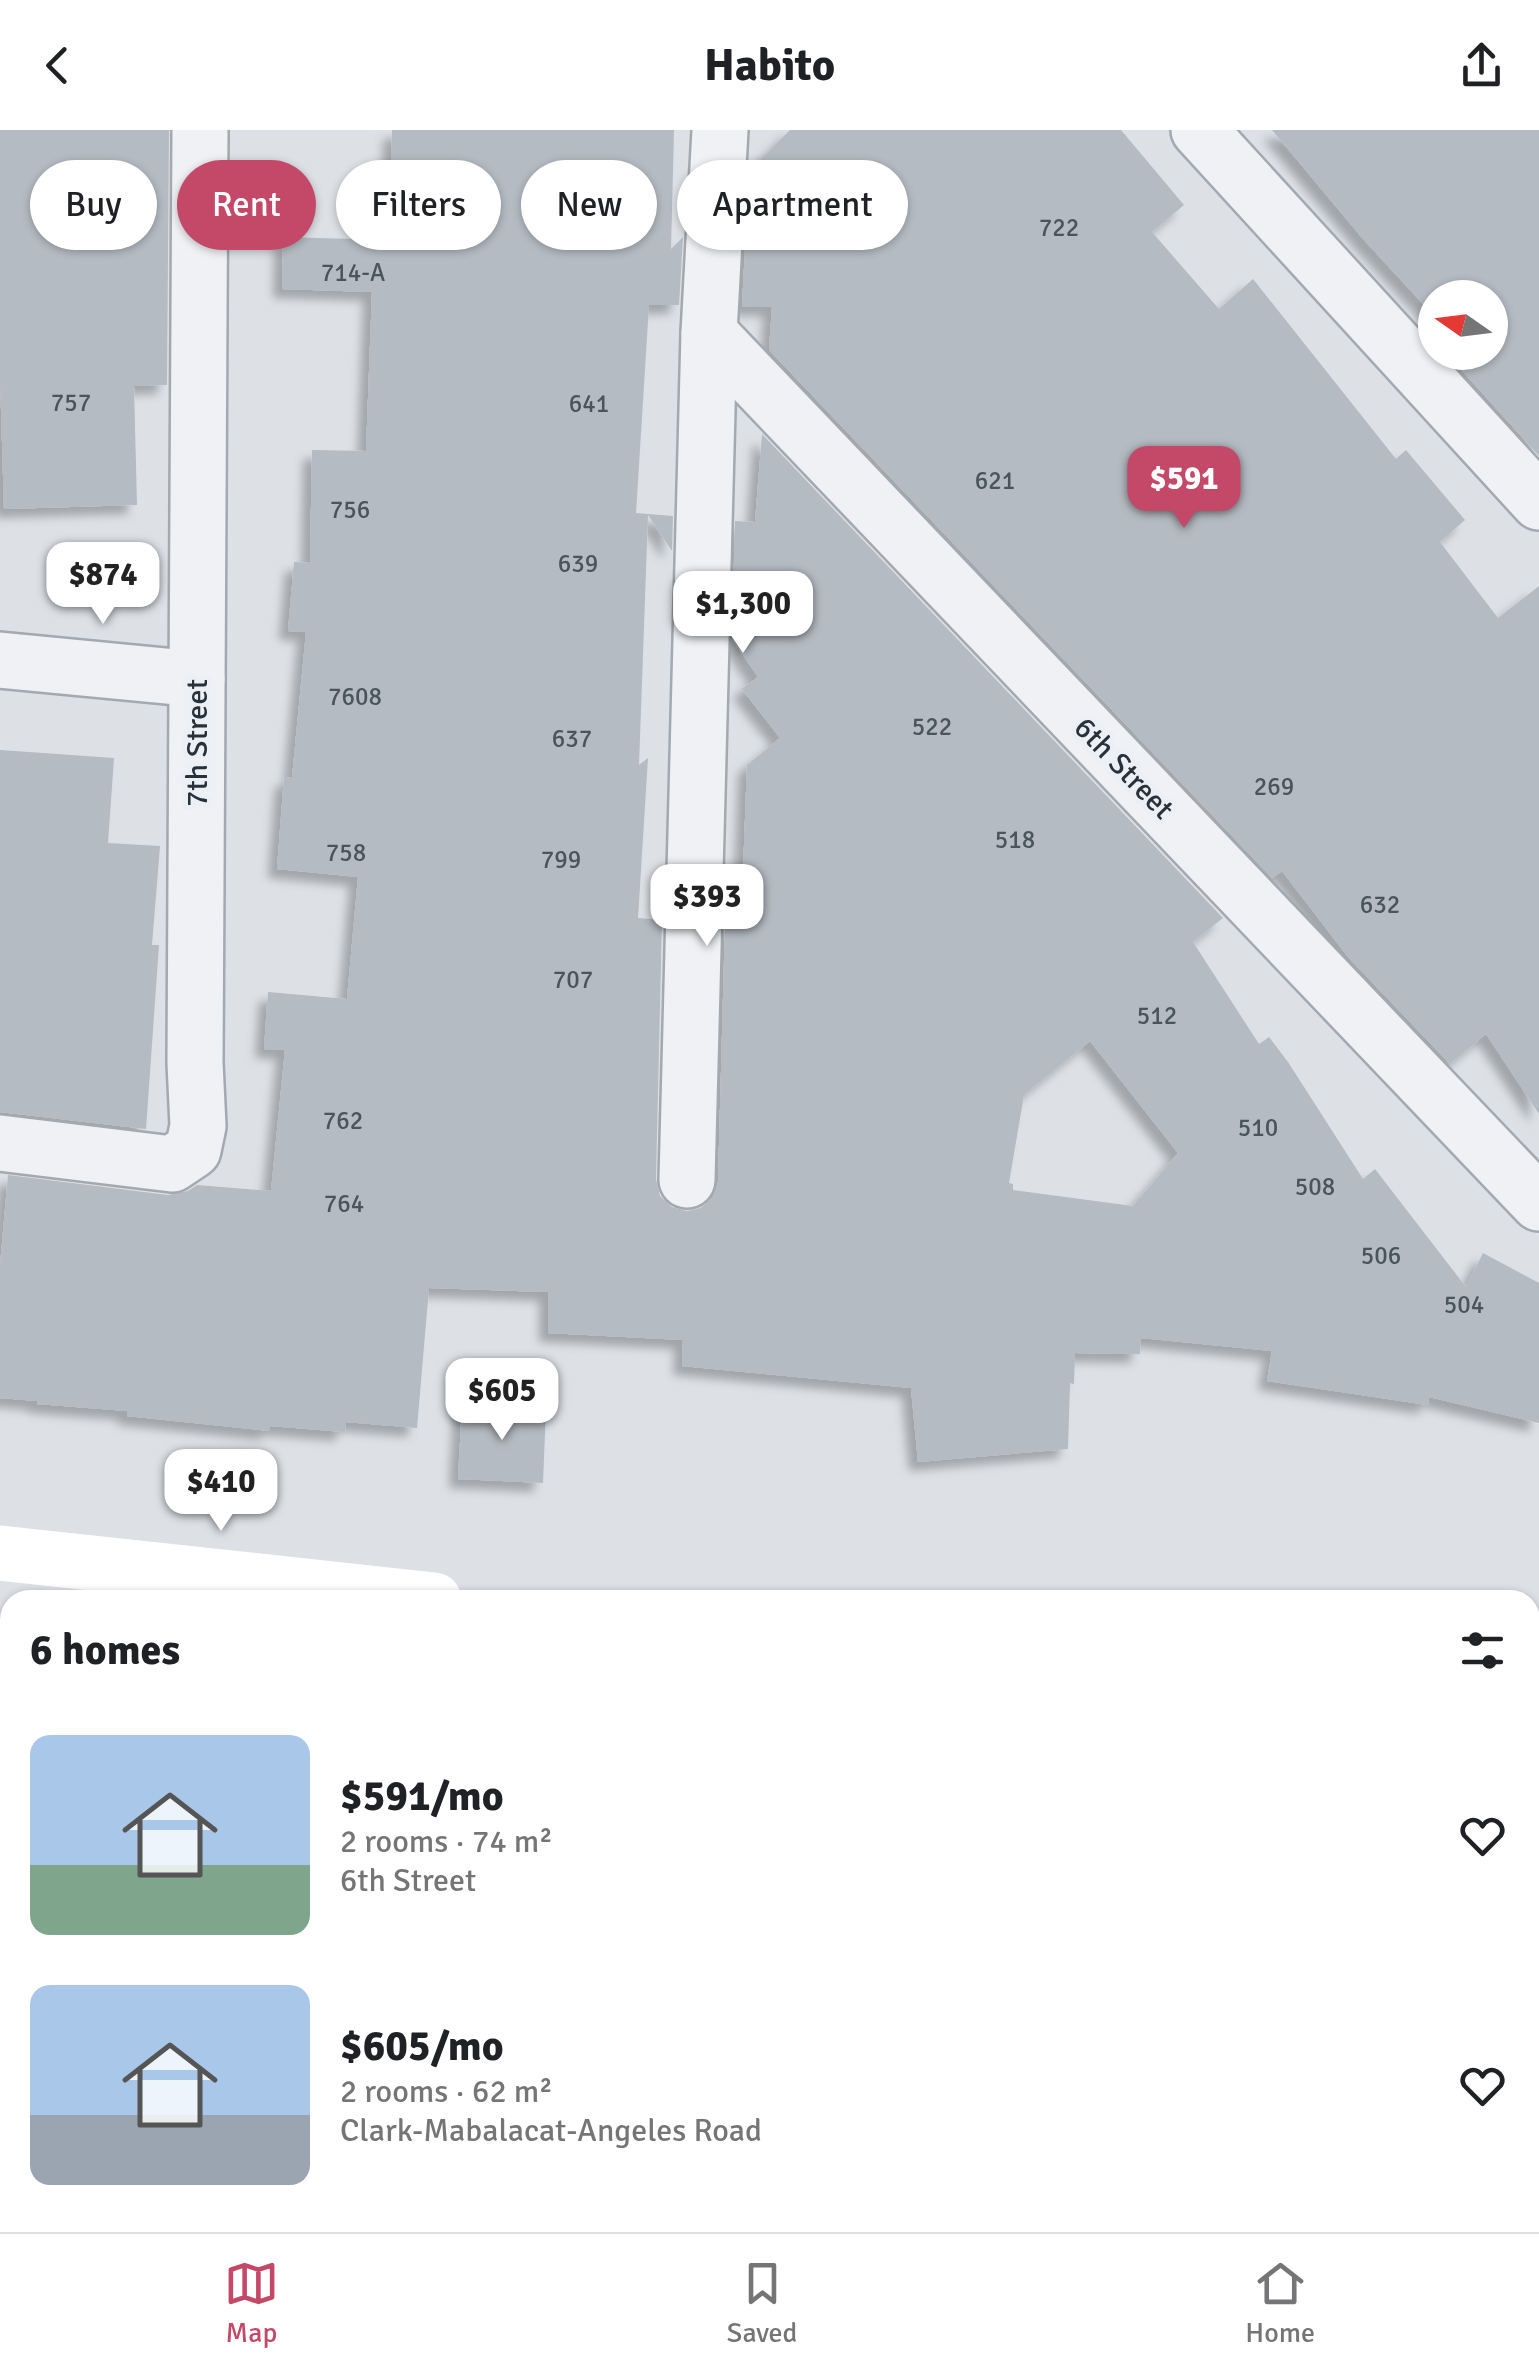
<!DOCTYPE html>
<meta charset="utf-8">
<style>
:root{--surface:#fff;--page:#f2f2f2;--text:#202124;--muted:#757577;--line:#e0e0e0;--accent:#c44867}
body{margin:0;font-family:Signika,sans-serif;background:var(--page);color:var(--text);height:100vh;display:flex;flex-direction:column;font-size:38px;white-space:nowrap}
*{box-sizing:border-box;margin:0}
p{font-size:32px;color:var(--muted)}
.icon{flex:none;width:55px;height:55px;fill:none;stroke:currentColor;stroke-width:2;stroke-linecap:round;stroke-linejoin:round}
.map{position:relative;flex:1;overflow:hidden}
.side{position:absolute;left:0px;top:1460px;width:1540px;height:642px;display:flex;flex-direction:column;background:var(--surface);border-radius:30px 30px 0 0;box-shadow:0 2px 8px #0004}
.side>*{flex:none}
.guide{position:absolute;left:30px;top:30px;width:1000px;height:90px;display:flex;gap:20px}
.needle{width:65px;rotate:284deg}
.fabs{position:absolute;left:1418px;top:150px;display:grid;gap:20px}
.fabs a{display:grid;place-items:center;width:90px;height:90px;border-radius:50%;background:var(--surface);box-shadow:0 2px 8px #0004;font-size:50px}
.price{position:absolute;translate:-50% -85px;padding:0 22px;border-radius:20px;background:#fff;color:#222;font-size:32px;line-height:65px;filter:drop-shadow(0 2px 5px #0008)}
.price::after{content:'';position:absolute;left:50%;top:60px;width:30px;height:22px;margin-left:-15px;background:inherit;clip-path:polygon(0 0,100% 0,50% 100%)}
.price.current{background:var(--accent);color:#fff}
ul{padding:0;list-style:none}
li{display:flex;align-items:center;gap:30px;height:250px;padding:0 30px}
li span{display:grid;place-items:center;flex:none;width:280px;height:200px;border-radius:20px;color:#555}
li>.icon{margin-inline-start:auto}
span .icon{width:120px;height:120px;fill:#fffc;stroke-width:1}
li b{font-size:42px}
h2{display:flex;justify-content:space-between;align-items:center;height:120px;padding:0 30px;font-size:42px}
.chip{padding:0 35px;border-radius:45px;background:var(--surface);box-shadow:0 2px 8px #0004;font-size:35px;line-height:90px}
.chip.current{background:var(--accent);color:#fff}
header{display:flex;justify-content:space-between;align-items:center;height:130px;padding:0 30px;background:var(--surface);font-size:45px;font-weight:700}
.tab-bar{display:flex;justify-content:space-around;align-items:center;height:140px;border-top:2px solid var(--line);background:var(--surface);font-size:28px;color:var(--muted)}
.tab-bar a{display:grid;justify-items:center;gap:5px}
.tab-bar .current{color:var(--accent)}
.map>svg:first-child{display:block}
</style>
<header><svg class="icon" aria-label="back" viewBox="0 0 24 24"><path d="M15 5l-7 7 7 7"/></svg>Habito<svg class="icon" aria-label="share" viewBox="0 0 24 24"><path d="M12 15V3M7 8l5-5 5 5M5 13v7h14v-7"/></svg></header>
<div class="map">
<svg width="1539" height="2102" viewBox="0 0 1539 2102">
<defs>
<filter id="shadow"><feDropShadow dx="-9" dy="9" stdDeviation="5" flood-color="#0004"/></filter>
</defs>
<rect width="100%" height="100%" fill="#dde1e6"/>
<!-- built -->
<polygon fill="#cbd1d7" points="0,1512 10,1513 10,2092 1530,2092 1530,1684 1539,1685 1539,2102 0,2102"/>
<!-- building -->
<g fill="#b4bbc2" fill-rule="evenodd" filter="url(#shadow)">
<polygon points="0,0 169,0 167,255 134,256 137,375 4,379 0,246"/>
<path d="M392 0H674L671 119 683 107 679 175H649L636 383 673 386 672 421 648 385 639 635 648 628 638 788 662 790 656 1049 660 1066 672 1077 687 1081 701 1078 713 1067 718 1052 725 794 741 795 747 635 780 608 742 559 758 547 732 509 735 391 755 392 762 304 1223 788 1193 812 1259 914 1269 907 1288 932 1363 1049 1375 1039 1466 1157 1483 1123 1539 1153V1293L1429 1267 1428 1275 1267 1251 1272 1221 1141 1208 1140 1224 1075 1223 1074 1254 1070 1253 1068 1319 918 1332 911 1258 682 1236 683 1210 548 1203V1162L429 1158 417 1298 346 1292 345 1302 270 1296V1301L127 1286V1281L37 1274V1271L0 1268V1136L8 1045 168 1065 188 1061 197 1055 271 1061 285 920 264 919 268 862 347 869 358 747 277 739 284 647 292 648 306 502 288 501 294 432 310 433 312 320 366 321 372 162 282 159 283 107 389 110ZM1090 911 1178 1023 1133 1076 1013 1060V1054L1009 1053 1024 965Z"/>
<polygon points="790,0 1121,0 1184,75 1152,102 1219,179 1253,149 1396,329 1406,320 1465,390 1440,412 1498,488 1539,456 1539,984 1486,904 1450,934 1348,827 1282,741 1272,748 769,220 772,177 742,177 749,41"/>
<polygon points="1272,0 1539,0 1539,326 1455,233 1466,222 1490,222 1490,168 1435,168 1435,187 1363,109"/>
<polygon points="0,620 114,628 108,713 160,716 152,815 159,815 146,999 0,982"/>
<polygon points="462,1274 546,1277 543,1353 458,1349"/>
</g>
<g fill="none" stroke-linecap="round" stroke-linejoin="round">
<!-- lane casing -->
<g stroke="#a3a9af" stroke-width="42">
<g id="lane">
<polyline points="0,1704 10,1687"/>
<polyline points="0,1924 10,1926"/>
<polyline points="0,2060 10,2062"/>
<polyline points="135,2092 174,2102"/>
<polyline points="675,2092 712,2102"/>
<polyline points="355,2102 357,2092"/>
<polyline points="762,2102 765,2092"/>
<polyline points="931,2102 934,2092"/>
<polyline points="1077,2102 1079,2092"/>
<polyline points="1222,2102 1224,2092"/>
<polyline points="1363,2102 1365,2092"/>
</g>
</g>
<!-- street casing -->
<g stroke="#a3a9af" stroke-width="60">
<g id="street">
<polyline points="1199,0 1539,372"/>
<polyline points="709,203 1539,1073"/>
<polyline points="0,530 197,549"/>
<polyline points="0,1013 172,1034 193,1020 198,996 195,933 200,0"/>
<polyline points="687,1050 709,203 720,0"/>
</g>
</g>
<!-- lane -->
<use href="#lane" stroke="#eff1f4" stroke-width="38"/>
<!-- street -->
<use href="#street" stroke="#eff1f4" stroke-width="55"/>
<!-- secondary -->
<g stroke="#fff" stroke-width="55">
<polyline points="0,1423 434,1470"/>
<polyline points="1530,1587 1539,1588"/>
</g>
</g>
<g text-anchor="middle" stroke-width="10" stroke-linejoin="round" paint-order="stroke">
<!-- number labels -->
<g font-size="25" fill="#4a545d">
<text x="1059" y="106">722</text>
<text x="353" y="151">714-A</text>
<text x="71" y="281">757</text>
<text x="589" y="282">641</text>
<text x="995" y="359">621</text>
<text x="350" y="388">756</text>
<text x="578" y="442">639</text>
<text x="355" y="575">7608</text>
<text x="932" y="605">522</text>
<text x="572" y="617">637</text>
<text x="1274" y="665">269</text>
<text x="1015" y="718">518</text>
<text x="346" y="731">758</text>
<text x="561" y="738">799</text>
<text x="1380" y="783">632</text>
<text x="573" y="858">707</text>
<text x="1157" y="894">512</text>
<text x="343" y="999">762</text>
<text x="1258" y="1006">510</text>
<text x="1315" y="1065">508</text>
<text x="344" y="1082">764</text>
<text x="1381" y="1134">506</text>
<text x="1464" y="1183">504</text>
</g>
<!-- street labels -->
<g font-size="30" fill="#27313b" stroke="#ecf0f4">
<text transform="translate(197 613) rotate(-90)" y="10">7th Street</text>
<text transform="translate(1124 638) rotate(46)" y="10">6th Street</text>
</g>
</g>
</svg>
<div class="fabs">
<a><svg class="needle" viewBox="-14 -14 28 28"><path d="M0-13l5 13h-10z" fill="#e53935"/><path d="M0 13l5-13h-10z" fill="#757577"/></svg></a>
</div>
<b class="price current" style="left:1184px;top:401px">$591</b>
<b class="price" style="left:103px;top:497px">$874</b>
<b class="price" style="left:743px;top:526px">$1,300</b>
<b class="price" style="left:707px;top:819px">$393</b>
<b class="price" style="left:502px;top:1313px">$605</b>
<b class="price" style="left:221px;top:1404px">$410</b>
<div class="guide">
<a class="chip">Buy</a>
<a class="chip current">Rent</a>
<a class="chip">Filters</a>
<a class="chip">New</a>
<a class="chip">Apartment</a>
</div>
<section class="side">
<h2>6 homes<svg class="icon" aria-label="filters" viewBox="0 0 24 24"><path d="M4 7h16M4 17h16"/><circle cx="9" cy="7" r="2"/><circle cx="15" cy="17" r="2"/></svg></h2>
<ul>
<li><span style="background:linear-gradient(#a9c7e8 65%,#7fa58c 0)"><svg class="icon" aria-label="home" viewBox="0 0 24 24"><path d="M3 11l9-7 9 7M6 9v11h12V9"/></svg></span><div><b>$591/mo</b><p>2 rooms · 74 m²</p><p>6th Street</p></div><svg class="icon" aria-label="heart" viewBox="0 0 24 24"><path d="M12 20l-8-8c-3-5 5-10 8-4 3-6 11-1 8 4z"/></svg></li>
<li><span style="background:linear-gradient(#a9c7e8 65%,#9aa5b1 0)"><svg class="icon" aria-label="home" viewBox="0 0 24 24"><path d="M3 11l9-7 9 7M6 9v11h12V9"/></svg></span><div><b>$605/mo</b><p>2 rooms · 62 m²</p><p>Clark-Mabalacat-Angeles Road</p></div><svg class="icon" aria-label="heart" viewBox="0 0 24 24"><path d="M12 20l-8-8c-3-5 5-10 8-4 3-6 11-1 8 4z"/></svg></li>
</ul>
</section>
</div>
<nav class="tab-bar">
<a class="current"><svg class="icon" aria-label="map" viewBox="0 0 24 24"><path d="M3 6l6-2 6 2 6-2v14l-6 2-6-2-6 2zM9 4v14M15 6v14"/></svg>Map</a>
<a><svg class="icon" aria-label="saved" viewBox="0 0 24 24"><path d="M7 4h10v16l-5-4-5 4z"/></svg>Saved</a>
<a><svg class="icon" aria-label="home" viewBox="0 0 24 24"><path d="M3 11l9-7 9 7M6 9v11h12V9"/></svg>Home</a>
</nav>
